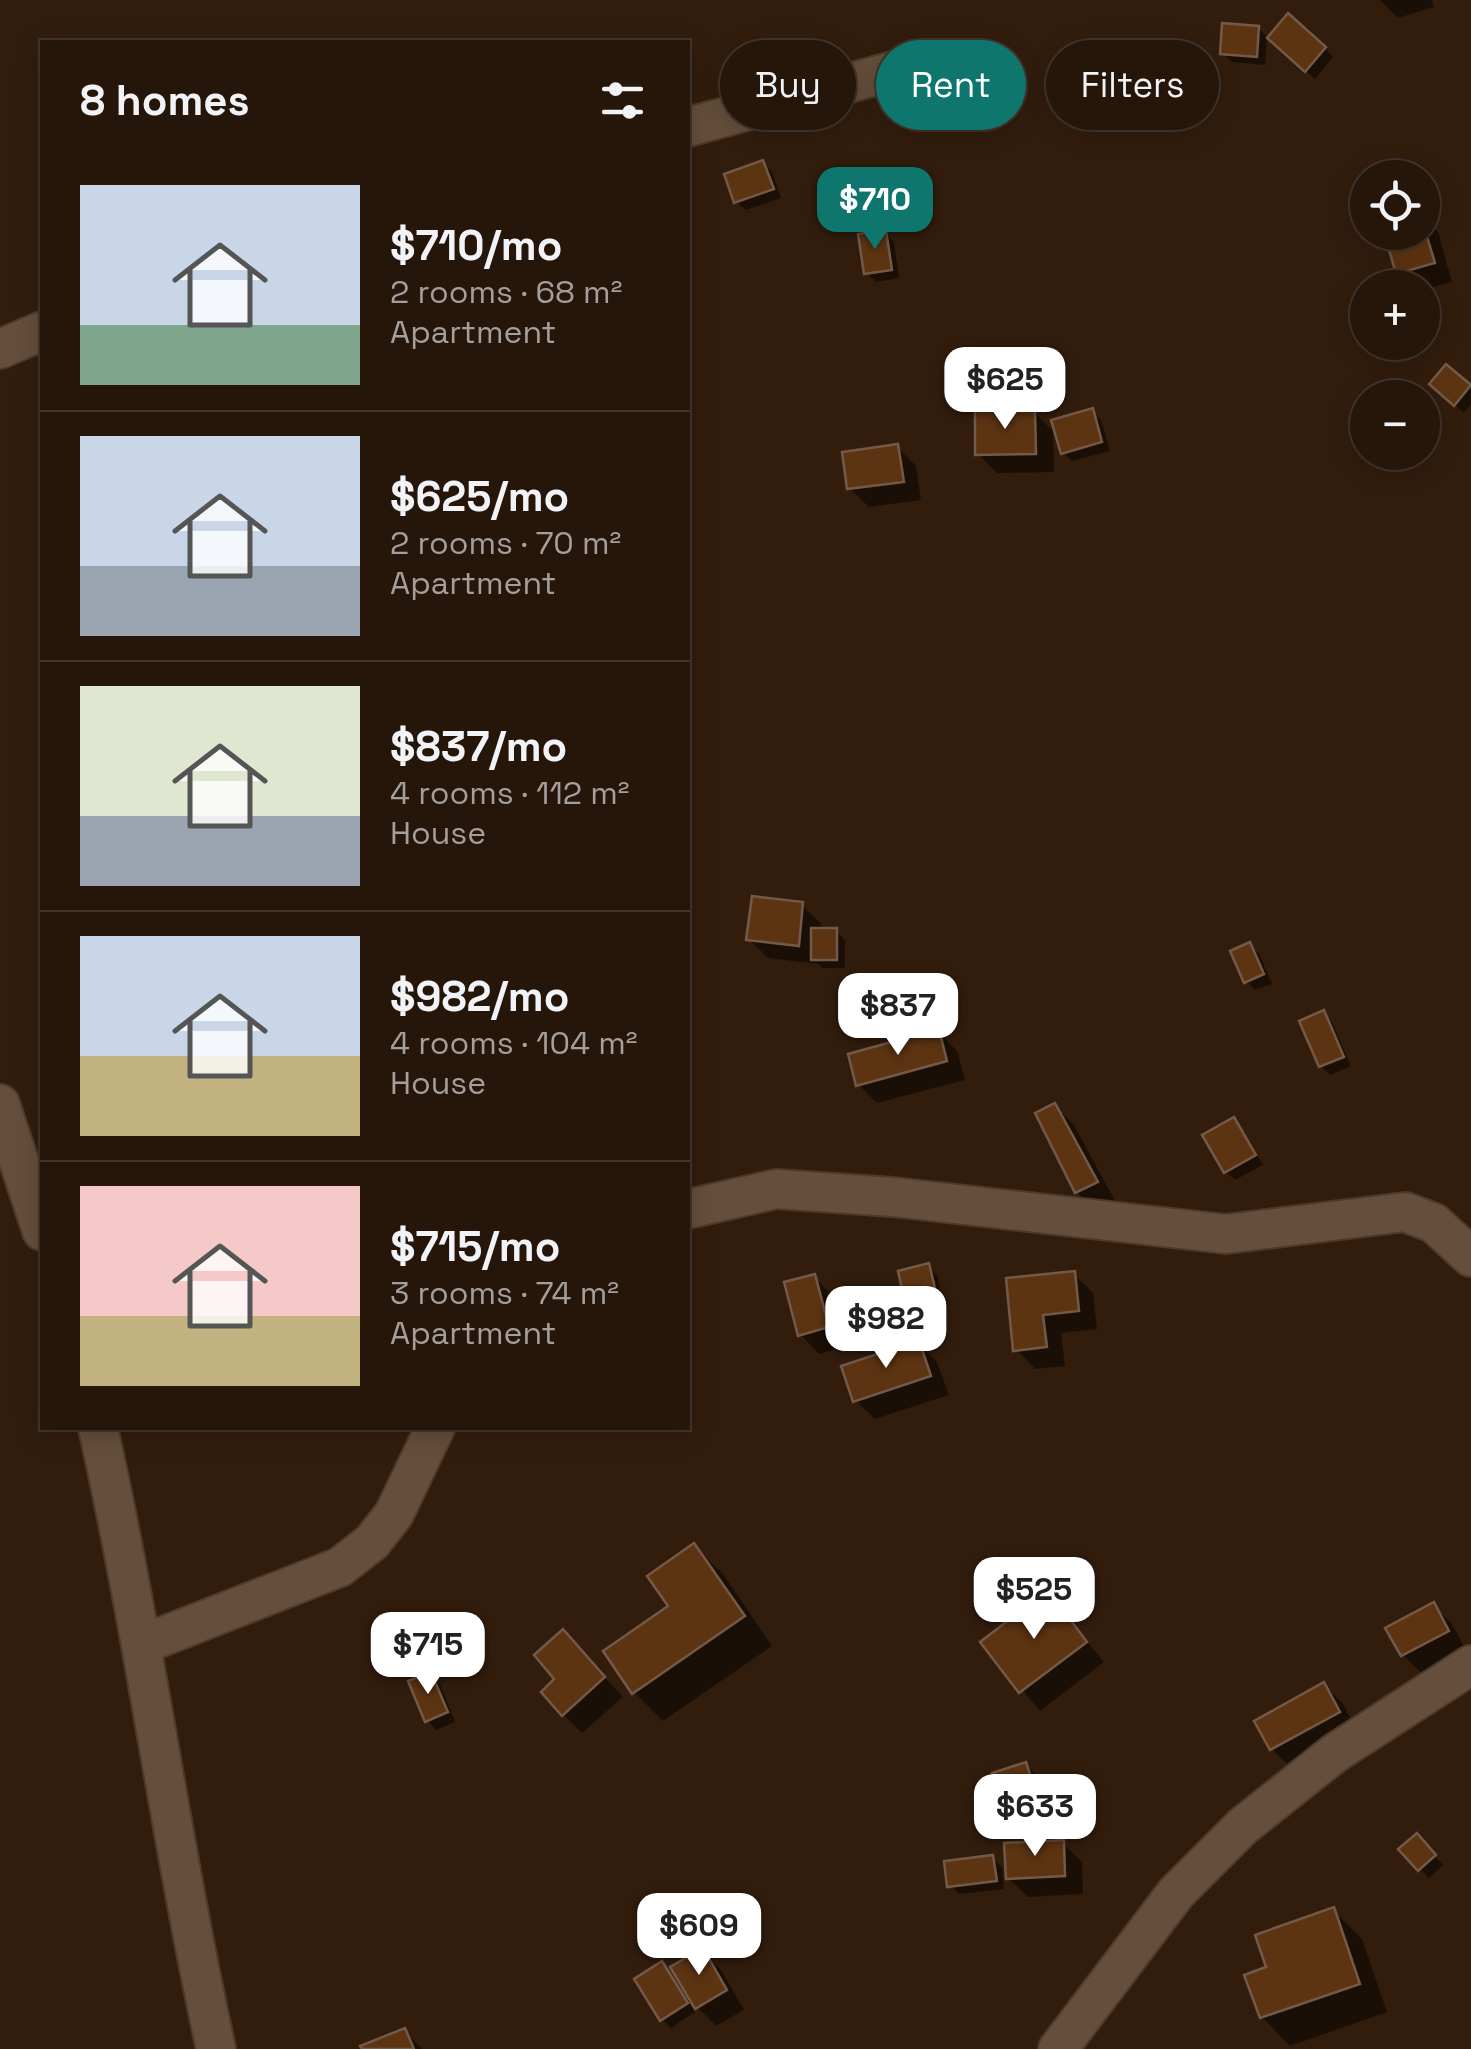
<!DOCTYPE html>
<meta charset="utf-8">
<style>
:root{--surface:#26160a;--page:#322318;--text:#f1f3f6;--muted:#a49f9c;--line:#42352b;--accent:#0f766e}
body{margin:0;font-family:"Space Grotesk",sans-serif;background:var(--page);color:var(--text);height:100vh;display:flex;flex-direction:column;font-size:38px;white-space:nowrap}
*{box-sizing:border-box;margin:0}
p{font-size:32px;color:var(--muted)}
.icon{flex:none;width:55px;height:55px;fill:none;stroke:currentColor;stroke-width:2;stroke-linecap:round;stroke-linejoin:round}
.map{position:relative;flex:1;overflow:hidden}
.panel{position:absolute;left:40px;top:40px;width:650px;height:1390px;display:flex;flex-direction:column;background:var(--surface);border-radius:0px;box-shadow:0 5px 25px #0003,0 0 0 2px var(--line)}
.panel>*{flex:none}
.top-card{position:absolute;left:720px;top:40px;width:600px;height:90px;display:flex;gap:20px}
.buttons{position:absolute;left:1350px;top:160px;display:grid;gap:20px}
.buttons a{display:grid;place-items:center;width:90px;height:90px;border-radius:50%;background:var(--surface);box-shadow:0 5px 25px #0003,0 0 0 2px var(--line);font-size:50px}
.price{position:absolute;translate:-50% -85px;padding:0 22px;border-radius:20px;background:#fff;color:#222;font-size:32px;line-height:65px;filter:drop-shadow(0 2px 5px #0008)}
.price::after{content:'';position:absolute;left:50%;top:60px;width:30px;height:22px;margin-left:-15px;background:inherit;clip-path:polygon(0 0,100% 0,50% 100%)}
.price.selected{background:var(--accent);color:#fff}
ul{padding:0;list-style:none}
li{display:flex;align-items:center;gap:30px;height:250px;padding:0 40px}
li+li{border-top:2px solid var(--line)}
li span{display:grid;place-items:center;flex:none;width:280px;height:200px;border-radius:0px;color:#555}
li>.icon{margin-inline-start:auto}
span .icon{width:120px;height:120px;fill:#fffc;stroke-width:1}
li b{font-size:42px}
h2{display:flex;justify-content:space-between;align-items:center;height:120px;padding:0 40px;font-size:42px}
.tag{padding:0 35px;border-radius:45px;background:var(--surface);box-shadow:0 5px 25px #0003,0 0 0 2px var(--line);font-size:35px;line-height:90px}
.tag.selected{background:var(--accent);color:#fff}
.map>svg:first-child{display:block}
</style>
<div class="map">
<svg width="1471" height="2049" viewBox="0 0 1471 2049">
<rect width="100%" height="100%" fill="#321d0d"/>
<!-- shadow -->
<g fill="#0007">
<polygon points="1380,0 1432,0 1434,7 1398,18"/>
<polygon points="1258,28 1267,37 1265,65 1232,62 1223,53"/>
<polygon points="1279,47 1325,48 1333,57 1315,79"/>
<polygon points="763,163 772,172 781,198 746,210 737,202"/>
<polygon points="1422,217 1438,232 1452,282 1422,290 1422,288 1414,288 1399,272 1422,232"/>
<polygon points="885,233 894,242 899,278 876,282 867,273"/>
<polygon points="1447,368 1471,389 1471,404 1464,413 1441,392"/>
<polygon points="1092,411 1101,420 1110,451 1072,461 1063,452"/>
<polygon points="1034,412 1053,431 1054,472 997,473 978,454"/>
<polygon points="897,447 916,466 921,500 869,507 849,488"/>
<polygon points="802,905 821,924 821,931 836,931 845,940 845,968 822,968 819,964 768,958 749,939"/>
<polygon points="1250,945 1259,954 1272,984 1255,990 1246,981"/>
<polygon points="1323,1013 1332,1022 1351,1066 1330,1075 1321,1066"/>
<polygon points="938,1032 957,1051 965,1080 877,1103 858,1084"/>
<polygon points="1055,1106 1074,1125 1115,1201 1096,1211 1077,1192"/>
<polygon points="1233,1120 1242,1129 1263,1165 1235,1180 1226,1172"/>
<polygon points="928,1266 937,1275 945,1310 917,1316 908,1307"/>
<polygon points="1074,1274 1093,1293 1097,1329 1061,1333 1065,1366 1035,1369 1016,1349"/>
<polygon points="814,1277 833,1296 847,1346 819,1354 800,1334"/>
<polygon points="918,1343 937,1362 949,1395 875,1419 855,1400"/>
<polygon points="694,1546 723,1574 772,1646 663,1721 634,1692"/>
<polygon points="1047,1593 1104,1662 1040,1711 983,1642"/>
<polygon points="1433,1605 1452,1624 1466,1650 1422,1674 1403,1655"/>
<polygon points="582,1652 623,1697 582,1733 563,1714"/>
<polygon points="431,1675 440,1684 455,1722 436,1730 428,1721"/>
<polygon points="1324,1685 1343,1704 1357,1731 1291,1768 1272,1749"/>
<polygon points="1026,1765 1045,1784 1059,1830 1029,1840 1010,1821"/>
<polygon points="1063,1843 1082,1862 1083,1894 1028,1897 1008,1878"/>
<polygon points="1425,1846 1443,1865 1429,1878 1402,1850"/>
<polygon points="992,1858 1002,1867 1004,1889 959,1894 950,1885"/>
<polygon points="1333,1910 1362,1939 1387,2012 1290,2046 1262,2017 1269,1969"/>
<polygon points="702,1951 721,1970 744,2010 716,2026 691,2001 695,2012 671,2028 662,2019 661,1965 687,2000 691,1998"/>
<polygon points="404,2031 422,2049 364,2049"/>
</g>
<!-- building -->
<g fill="#5d3412" stroke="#735948" stroke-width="2.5">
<polygon points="1288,13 1326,47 1305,72 1267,38"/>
<polygon points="1222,23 1259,26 1257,57 1220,54"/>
<polygon points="763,160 774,189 734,203 724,174"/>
<polygon points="1422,220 1435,263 1396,274 1384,232 1422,232"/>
<polygon points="886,230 892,270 864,274 858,234"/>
<polygon points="1446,364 1471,385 1454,406 1429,384"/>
<polygon points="1093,408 1102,442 1061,454 1051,420"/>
<polygon points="975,410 1035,410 1036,454 975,455"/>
<polygon points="898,444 904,482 847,489 842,452"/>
<polygon points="752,896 803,902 799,946 746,940"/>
<rect x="811" y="928" width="26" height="32"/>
<polygon points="1250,942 1264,974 1244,983 1230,951"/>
<polygon points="1324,1010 1344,1057 1319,1067 1299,1021"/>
<polygon points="939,1029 947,1061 856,1086 848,1054"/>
<polygon points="1055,1103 1098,1182 1075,1193 1035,1113"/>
<polygon points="1234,1117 1256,1155 1224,1173 1202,1135"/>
<polygon points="929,1263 938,1301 906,1308 898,1271"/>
<polygon points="1075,1271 1079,1311 1043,1315 1047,1347 1013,1351 1006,1278"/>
<polygon points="815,1274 829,1327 798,1336 784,1282"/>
<polygon points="919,1340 931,1376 853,1402 841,1366"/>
<polygon points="694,1543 745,1616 632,1694 603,1651 668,1606 647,1576"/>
<polygon points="1048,1590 1087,1642 1019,1693 980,1642"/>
<polygon points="1434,1602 1449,1631 1401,1656 1385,1628"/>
<polygon points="563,1629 605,1677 562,1716 541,1692 554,1679 534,1655"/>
<polygon points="431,1672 448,1712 425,1722 408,1681"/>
<polygon points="1324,1682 1340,1712 1270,1750 1254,1721"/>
<polygon points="1026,1762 1042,1811 1008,1822 992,1773"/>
<polygon points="1417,1833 1436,1855 1418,1871 1398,1849"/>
<polygon points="1064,1840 1065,1876 1006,1879 1004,1843"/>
<polygon points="993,1855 997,1881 947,1887 944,1861"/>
<polygon points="1334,1907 1360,1984 1260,2018 1244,1975 1266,1967 1255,1935"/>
<polygon points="703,1948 727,1990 695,2009 670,1967"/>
<polygon points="662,1961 688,2003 660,2021 634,1979"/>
<polygon points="405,2028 414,2049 362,2049 360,2046"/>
</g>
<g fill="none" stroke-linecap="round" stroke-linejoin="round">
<!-- minor casing -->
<g stroke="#4e3a2b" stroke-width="42">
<g id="minor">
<polyline points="688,127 897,70"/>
<polyline points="0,349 42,331"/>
<polyline points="0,1104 42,1231"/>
<polyline points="688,1209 776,1189 893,1197 1226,1234 1405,1212 1434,1223 1471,1257"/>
<path d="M98 1428C144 1633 171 1843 216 2049"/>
<polyline points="141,1645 340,1567 372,1542 394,1514 435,1428"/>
<polyline points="1058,2049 1176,1893 1243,1826 1335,1753 1471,1665"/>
</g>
</g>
<!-- minor -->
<use href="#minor" stroke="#654e3b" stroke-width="38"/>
</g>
</svg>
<div class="buttons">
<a><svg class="icon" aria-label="locate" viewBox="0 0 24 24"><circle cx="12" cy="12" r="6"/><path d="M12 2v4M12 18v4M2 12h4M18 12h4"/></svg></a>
<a>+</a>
<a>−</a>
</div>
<b class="price selected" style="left:875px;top:252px">$710</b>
<b class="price" style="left:1005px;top:432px">$625</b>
<b class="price" style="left:898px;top:1058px">$837</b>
<b class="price" style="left:886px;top:1371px">$982</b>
<b class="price" style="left:1034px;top:1642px">$525</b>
<b class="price" style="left:428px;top:1697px">$715</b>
<b class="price" style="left:1035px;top:1859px">$633</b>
<b class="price" style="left:699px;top:1978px">$609</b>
<div class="top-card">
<a class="tag">Buy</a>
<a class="tag selected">Rent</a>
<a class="tag">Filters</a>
</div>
<section class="panel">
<h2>8 homes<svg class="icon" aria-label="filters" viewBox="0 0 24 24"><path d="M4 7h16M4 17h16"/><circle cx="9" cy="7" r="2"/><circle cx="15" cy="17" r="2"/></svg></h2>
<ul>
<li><span style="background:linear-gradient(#c9d6e8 70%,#7fa58c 0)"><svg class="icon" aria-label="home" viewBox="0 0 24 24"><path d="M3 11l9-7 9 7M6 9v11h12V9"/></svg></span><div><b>$710/mo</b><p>2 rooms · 68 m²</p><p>Apartment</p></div></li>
<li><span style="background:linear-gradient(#c9d6e8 65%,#9aa5b1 0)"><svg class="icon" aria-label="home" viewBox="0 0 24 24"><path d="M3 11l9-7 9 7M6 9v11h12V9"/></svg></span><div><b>$625/mo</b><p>2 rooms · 70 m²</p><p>Apartment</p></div></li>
<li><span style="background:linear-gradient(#dfe7d0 65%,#9aa5b1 0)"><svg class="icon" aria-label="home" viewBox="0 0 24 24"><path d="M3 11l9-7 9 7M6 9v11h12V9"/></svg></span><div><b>$837/mo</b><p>4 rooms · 112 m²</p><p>House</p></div></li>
<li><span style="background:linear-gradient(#c9d6e8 60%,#c2b280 0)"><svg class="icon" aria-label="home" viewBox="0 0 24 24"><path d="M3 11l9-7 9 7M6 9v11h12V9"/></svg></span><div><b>$982/mo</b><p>4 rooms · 104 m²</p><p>House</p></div></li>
<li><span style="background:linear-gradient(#f6c9c9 65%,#c2b280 0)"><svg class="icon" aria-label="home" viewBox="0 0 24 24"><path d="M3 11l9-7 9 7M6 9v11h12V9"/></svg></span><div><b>$715/mo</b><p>3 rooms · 74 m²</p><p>Apartment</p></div></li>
</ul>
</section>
</div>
